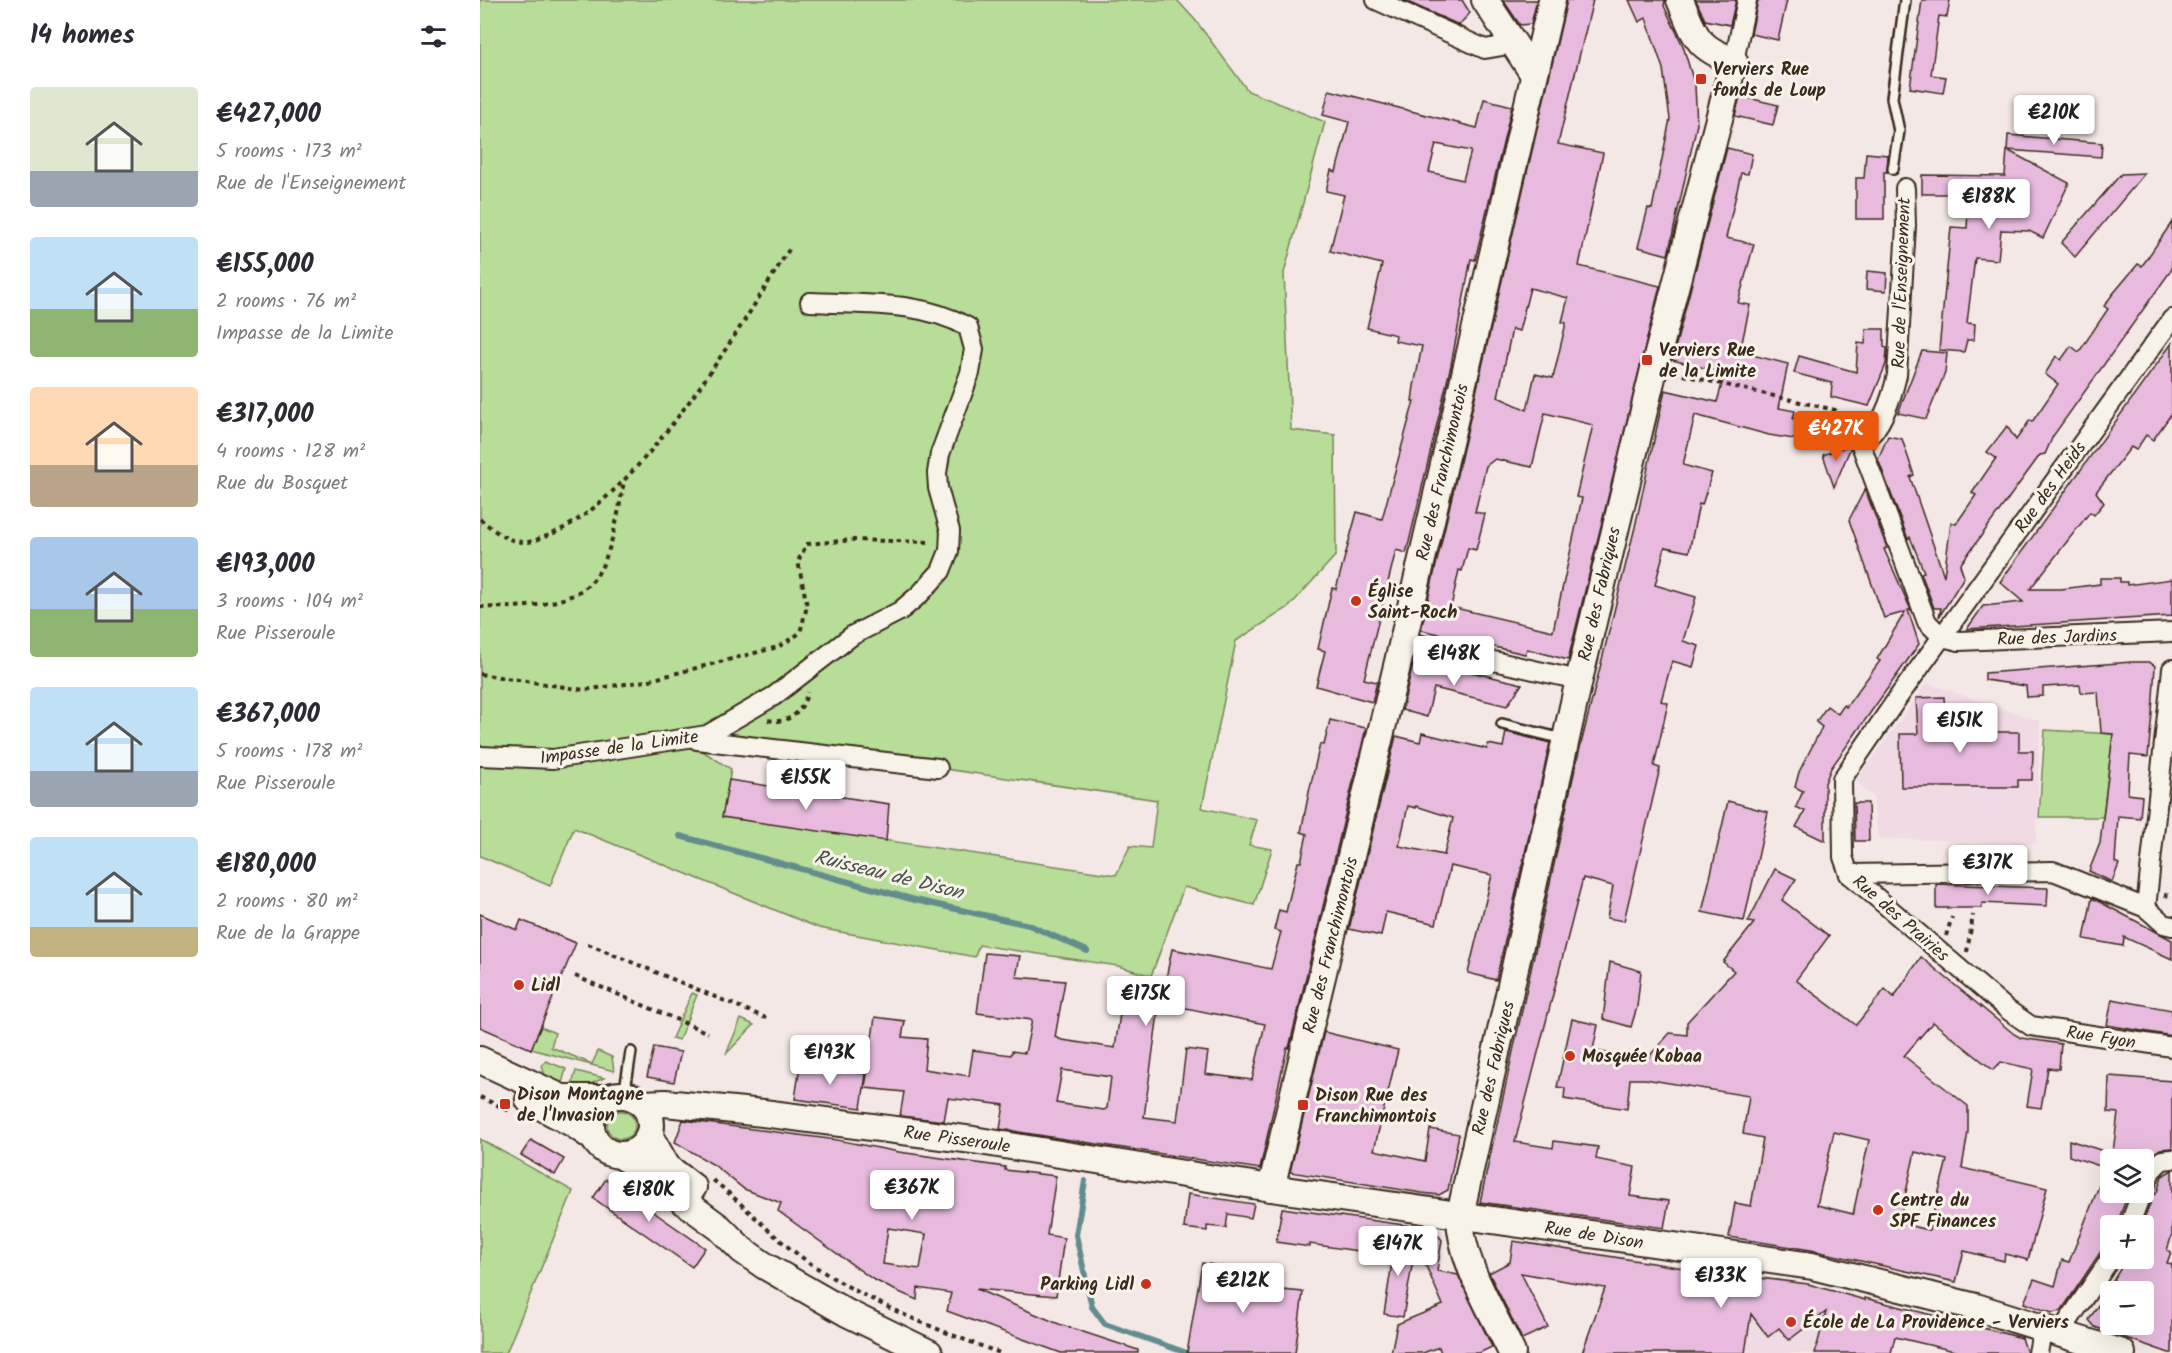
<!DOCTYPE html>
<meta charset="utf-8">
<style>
:root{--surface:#fff;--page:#f2f2f3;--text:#2b2b33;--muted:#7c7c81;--accent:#ea580c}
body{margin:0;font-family:Kalam,sans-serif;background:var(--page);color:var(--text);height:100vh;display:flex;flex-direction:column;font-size:22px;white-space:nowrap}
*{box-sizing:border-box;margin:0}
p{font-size:20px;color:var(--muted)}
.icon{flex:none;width:33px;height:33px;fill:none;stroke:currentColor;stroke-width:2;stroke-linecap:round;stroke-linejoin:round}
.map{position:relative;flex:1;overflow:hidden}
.drawer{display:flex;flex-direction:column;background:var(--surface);width:480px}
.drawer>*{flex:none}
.controls{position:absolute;left:1620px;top:1149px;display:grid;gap:12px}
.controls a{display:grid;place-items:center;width:54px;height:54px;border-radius:6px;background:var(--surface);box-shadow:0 6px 24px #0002;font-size:30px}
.price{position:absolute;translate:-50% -51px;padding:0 14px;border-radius:6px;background:#fff;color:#222;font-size:20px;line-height:39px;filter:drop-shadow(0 2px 3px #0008)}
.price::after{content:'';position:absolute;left:50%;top:36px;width:18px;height:14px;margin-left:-9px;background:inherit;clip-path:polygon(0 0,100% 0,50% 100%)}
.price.current{background:var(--accent);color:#fff}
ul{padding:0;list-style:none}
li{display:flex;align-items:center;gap:18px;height:150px;padding:0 30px}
li span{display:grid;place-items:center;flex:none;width:168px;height:120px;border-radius:6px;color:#555}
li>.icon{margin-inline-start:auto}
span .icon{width:72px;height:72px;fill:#fffc;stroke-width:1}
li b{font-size:26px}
h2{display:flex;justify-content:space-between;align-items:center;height:72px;padding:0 30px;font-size:26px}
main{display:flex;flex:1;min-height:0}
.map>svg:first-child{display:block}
</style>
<main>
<section class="drawer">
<h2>14 homes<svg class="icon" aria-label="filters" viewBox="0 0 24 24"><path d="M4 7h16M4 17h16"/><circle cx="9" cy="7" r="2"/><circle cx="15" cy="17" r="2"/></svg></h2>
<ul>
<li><span style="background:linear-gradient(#dfe7d0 70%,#9aa5b1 0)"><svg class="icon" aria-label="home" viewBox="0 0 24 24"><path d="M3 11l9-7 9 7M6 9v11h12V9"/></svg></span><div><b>€427,000</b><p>5 rooms · 173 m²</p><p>Rue de l'Enseignement</p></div></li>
<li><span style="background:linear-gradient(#bfe0f5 60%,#8fb573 0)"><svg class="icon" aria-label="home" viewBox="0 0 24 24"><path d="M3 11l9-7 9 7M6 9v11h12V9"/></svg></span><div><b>€155,000</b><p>2 rooms · 76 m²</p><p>Impasse de la Limite</p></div></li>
<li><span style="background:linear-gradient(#ffd9b3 65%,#b9a48a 0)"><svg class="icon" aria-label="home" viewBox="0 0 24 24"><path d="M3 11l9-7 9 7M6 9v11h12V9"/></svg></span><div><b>€317,000</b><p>4 rooms · 128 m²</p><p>Rue du Bosquet</p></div></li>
<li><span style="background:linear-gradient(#a9c7e8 60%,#8fb573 0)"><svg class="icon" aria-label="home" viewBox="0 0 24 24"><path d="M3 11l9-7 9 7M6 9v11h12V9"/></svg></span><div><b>€193,000</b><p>3 rooms · 104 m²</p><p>Rue Pisseroule</p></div></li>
<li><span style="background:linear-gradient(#bfe0f5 70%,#9aa5b1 0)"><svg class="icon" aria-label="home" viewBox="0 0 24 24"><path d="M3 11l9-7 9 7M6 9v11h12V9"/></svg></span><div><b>€367,000</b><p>5 rooms · 178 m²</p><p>Rue Pisseroule</p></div></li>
<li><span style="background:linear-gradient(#bfe0f5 75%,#c2b280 0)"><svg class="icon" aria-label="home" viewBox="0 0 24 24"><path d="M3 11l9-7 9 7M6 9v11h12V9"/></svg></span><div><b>€180,000</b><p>2 rooms · 80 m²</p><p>Rue de la Grappe</p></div></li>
</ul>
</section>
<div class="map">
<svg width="1692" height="1353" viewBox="0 0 1692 1353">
<rect width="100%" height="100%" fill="#f4e8e6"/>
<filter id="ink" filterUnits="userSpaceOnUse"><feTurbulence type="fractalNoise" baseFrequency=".0167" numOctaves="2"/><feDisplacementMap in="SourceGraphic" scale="12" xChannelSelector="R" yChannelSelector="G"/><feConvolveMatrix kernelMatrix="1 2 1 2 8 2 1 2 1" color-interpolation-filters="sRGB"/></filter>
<g filter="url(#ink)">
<!-- built -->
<g fill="#f0dae4">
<polygon points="1447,683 1560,721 1556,844 1398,838 1393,797 1376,781"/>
<polygon points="1258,1274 1329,1283 1385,1298 1367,1353 1240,1353 1248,1303"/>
</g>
<!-- green -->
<g fill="#b7dd98" stroke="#79845b" stroke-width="1.5" fill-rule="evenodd">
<path d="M0 0H697L716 21 768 91 845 122 804 273 811 430 855 435 856 555 809 607 756 641 722 808 777 820 769 845 792 849 774 905 704 887 671 976 638 966 499 945 495 957 339 928 94 828 70 886 0 856ZM205 740 458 768 677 800 671 848 650 846 636 875 243 816 251 769Z"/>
<polygon points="1565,730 1633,734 1623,817 1559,817"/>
<polygon points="212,993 217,995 199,1040 192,1038"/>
<polygon points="261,1019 274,1025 246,1054"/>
<polygon points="61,1027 75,1033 71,1047 112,1064 118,1051 132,1057 134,1071 51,1049"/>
<polygon points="66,1061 86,1069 82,1083 65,1076 62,1065"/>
<polygon points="96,1071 124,1078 104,1087 91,1087"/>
<circle cx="141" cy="1125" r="14"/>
<polygon points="0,1139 93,1191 26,1353 0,1353"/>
</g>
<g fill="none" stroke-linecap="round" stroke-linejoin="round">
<!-- stream -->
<g stroke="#638c8d" stroke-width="6">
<polyline points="200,836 435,900 549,925 607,951"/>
<polyline points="605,1181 596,1235 612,1307 625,1324 707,1353"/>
</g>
</g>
<!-- building -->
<g fill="#e7bade" stroke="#3b2a1e" stroke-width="1.5" fill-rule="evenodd">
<polygon points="923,0 982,0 990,13 979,25"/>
<polygon points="1023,0 1057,0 1051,24 1040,25"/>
<path d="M1087 0H1113L1078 144 1123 153 1099 266 1180 286 1088 660 1047 649 1045 654 941 630ZM1050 288 1088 298 1082 322 1086 323 1073 378 1055 374 1047 410 1018 397 1032 329 1039 331ZM1065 413 1113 425 1096 497 1102 498 1073 631 971 607 979 570 982 571 988 548 996 550 1005 514 995 512 1006 466 1015 459 1052 467Z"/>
<polygon points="1149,0 1185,0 1184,6 1203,46 1215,86 1217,124 1188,255 1158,247 1168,208 1172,209 1190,119 1183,69 1166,18 1159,22"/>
<polygon points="1216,0 1256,0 1250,25 1225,20"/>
<polygon points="1278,0 1307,0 1298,40 1271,34"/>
<polygon points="1442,0 1470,0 1467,17 1459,16 1451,75 1466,77 1463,93 1430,88"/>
<path d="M849 90 997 128 1004 99 1032 106 995 260 991 259 971 365 929 542 926 553 916 550 884 679 897 682 892 702 836 686 845 651 838 649 852 588 856 589 877 512 902 519 934 401H932L934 386 942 346 915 341 916 335 887 328 902 264 850 251 864 195 846 191 851 170 856 172 869 122 843 115ZM956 144 991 151 983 180 949 172Z"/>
<polygon points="1260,96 1298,105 1293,125 1255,116"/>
<polygon points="1528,135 1622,143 1621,157 1527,150"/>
<polygon points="1247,148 1272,154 1268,174 1261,173 1246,238 1274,244 1258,303 1270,305 1260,352 1308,364 1299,408 1315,411 1313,419 1347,425 1343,444 1289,435 1215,415 1203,465 1232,473 1222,505 1219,504 1209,552 1185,547 1175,585 1216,597 1203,641 1219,646 1213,667 1192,661 1181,701 1188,703 1174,766 1180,768 1144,921 1127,918 1133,886 1103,878 1035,1142 1073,1148 1074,1141 1118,1147 1116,1159 1155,1167 1150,1196 1189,1201 1184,1228 1000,1202 1096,764 1155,527 1185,390 1237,402 1245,373 1192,360"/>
<polygon points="1527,150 1589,183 1563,238 1549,231 1521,230 1518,260 1495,258 1487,323 1495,324 1494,340 1487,340 1484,352 1459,350 1471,227 1487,228 1489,194 1442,194 1442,175 1525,176"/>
<polygon points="1386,153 1408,155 1407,172 1404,172 1404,219 1376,219 1376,178 1384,178"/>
<polygon points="1665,173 1595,257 1581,243 1641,174"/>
<polygon points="1692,222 1692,269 1573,436 1565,454 1560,455 1480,565 1484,577 1459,617 1461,608 1454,608 1441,573 1444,572 1430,537 1428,539 1398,459 1408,436 1422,439 1434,475 1430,477 1464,576 1471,522 1476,524 1496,495 1492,493 1516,458 1507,452 1527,426 1536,440 1550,420 1552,422 1578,384 1565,374 1576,356 1581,360 1591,346 1599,352 1628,309 1624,306 1632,295 1658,264 1662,266"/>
<polygon points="1387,271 1407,273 1406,291 1386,289"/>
<polygon points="1386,329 1404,329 1404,347 1407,348 1406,364 1389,406 1351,397 1352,383 1314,373 1319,356 1376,372 1378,343 1385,344"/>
<polygon points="1692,343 1692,413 1673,440 1666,435 1656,450 1651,447 1616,492 1624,503 1614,515 1610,512 1550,589 1581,589 1620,584 1620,578 1640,578 1640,582 1647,582 1647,585 1692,579 1692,616 1487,629 1503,606 1543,602 1520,582"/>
<polygon points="1442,351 1467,353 1465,373 1446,419 1418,413"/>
<polygon points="1370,445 1370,449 1354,487 1343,455"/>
<polygon points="1385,489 1407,548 1404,549 1431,610 1428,610 1439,644 1351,768 1345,783 1345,841 1316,827 1325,811 1316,807 1323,791 1315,787 1319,772 1342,727 1336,722 1347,706 1358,714 1364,705 1366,707 1400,661 1397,659 1425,612 1404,618 1369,520"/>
<polygon points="1652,662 1669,662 1675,666 1672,713 1668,757 1650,755 1649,770 1648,794 1662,796 1660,818 1638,816 1635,862 1639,864 1632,882 1609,871 1620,843 1633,734 1621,733 1618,692 1601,693 1600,685 1563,687 1563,696 1547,697 1546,686 1505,680 1505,673"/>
<polygon points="940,663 974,668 1042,684 1027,706 954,688 947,717 922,710 933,665 938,667"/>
<polygon points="1464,697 1466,732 1539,732 1539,751 1553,751 1552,780 1538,780 1538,787 1421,787 1420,734 1438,734 1436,698"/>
<path d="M850 720 886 728 809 1048H807L780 1169 520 1129 524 1105 468 1098 464 1121 420 1116 424 1092 385 1088 395 1017 425 1021 422 1037 447 1039 444 1069 489 1076 493 1050 531 1055 532 1051 545 1053 552 1020 497 1013 505 953 540 956 536 977 585 981 575 1037 582 1040 635 1048 642 1000 679 1006 664 1117 697 1121 706 1049 728 1052 725 1074 772 1080 785 1024 681 1003 692 949 791 969 801 932 794 930 799 910 806 912 818 862H821L827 834 821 832 829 792 840 744 844 745ZM582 1070 631 1077 627 1108 624 1110 576 1103Z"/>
<path d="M1026 732 1070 743 1016 980 988 973 1012 875 970 866 956 924 906 912 901 936 869 929 916 736 940 742 942 733 1007 749 1008 744 1023 747ZM928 806 936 808V806L973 818 964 855 919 846Z"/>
<polygon points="249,780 409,804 406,841 242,817"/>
<polygon points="1248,801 1288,812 1264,921 1222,912"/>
<polygon points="1374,803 1388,803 1389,841 1375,841"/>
<path d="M1295 869 1316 879 1302 900 1349 936 1316 980 1376 1025 1405 989 1414 997 1441 957 1534 1034 1541 1038 1581 1044 1579 1069 1568 1068 1561 1108 1547 1106 1553 1069 1521 1062 1513 1070 1453 1022 1424 1056 1488 1106V1132L1482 1168 1567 1188 1548 1260 1525 1254 1524 1261 1484 1251 1476 1282 1331 1250 1249 1237 1255 1203 1271 1206 1283 1138 1263 1134 1269 1096 1165 1079H1150L1147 1109 1084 1099 1085 1088 1077 1087 1092 1019 1118 1025 1113 1050 1164 1062 1190 1033 1207 1035V1022L1254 971 1243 962 1274 923 1268 922ZM1354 1132 1389 1140 1373 1214 1337 1205ZM1435 1152 1467 1160 1449 1230 1419 1223Z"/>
<polygon points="1456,884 1568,888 1567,906 1502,903 1502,908 1456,908"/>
<polygon points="1612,898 1692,940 1692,959 1644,937 1643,946 1604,939"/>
<polygon points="0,914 37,930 41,920 96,943 51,1049 0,1027"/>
<polygon points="1130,962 1161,971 1157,1007 1151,1027 1123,1019"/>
<polygon points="1632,999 1692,1010 1692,1036 1627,1025"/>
<polygon points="844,1032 918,1050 894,1150 945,1161 950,1129 979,1134 968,1190 959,1195 942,1193 810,1172"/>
<polygon points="174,1047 201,1052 194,1082 167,1077"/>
<polygon points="320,1065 386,1074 381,1108 315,1099"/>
<polygon points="1629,1076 1692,1081 1692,1148 1680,1149 1667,1160 1664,1160 1664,1157 1662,1160 1632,1160 1638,1113 1628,1112"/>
<path d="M203 1120 357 1140 419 1152 525 1167V1170L576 1176 567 1235 584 1238 576 1296 496 1289 579 1324 658 1350V1353H581L467 1311 471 1293 438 1288 437 1300 410 1288 391 1278 298 1211 301 1203 264 1189 234 1165 195 1142ZM408 1228 446 1234 440 1269 403 1264Z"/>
<polygon points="51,1140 84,1159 75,1175 41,1155"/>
<polygon points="1589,1140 1630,1153 1630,1192 1649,1192 1636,1226 1630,1226 1630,1238 1581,1311 1572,1313 1544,1303 1554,1279 1575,1286 1582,1260 1589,1262 1626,1168 1589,1156"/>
<path d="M1692 1170V1235L1687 1250 1691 1252 1687 1263 1692 1264V1353H1689L1615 1327 1609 1320 1647 1258H1664V1220L1673 1196 1677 1192 1682 1176ZM1630 1292H1664V1324H1630Z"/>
<polygon points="126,1179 225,1248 212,1267 113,1198"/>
<polygon points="708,1194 774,1204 771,1218 748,1214 746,1228 727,1226 727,1231 704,1228"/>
<polygon points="802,1208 953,1229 962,1240 957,1271 978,1275 1012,1347 999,1353 961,1353 959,1347 943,1353 911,1353 917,1324 963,1305 936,1243 923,1317 904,1314 913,1256 830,1244 830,1247 796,1242"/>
<polygon points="1033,1241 1216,1270 1328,1284 1385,1300 1385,1298 1542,1338 1547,1353 1483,1353 1415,1337 1411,1353 1335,1353 1346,1312 1309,1340 1299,1328 1288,1337 1271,1314 1265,1353 1102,1353 1125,1288 1041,1273 1068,1327 1042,1339 1009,1273 1030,1262"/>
<polygon points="722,1263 781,1273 780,1288 823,1292 815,1353 707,1353"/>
</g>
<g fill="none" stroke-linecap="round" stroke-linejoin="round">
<!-- lane casing -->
<g stroke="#3b2a1e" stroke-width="14">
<g id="lane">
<polyline points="1413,169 1419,131 1412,98 1425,0"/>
<polyline points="1022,724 1083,739"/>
<polyline points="144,1096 151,1052"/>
</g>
</g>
<!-- street casing -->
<g stroke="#3b2a1e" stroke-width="22">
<g id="street">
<polyline points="896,0 1005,49 1034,44"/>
<polyline points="1254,61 1267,0"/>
<path d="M1425 188 1426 226 1417 375C1411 401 1402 427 1381 445L1447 622 1462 637"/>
<polyline points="1692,319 1419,696 1362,779 1363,857 1369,874 1528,1010 1551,1026 1692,1047"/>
<polyline points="1462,637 1479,641 1692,632"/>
<polyline points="923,641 1099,680"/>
<polyline points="217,740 458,768"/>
<path d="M0 756 73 759 227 735 294 696 373 635 420 611 440 594 461 571 469 551 470 531 458 488 457 473 460 454 490 373 494 349 488 327C440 300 383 305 330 302"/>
<polyline points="1369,874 1573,871 1666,908 1684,924 1692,926"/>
<polyline points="1666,908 1692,669"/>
<polyline points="1664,1189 1671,1171 1682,1160 1692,1159"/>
<polyline points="1649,1226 1662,1192"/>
<polyline points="1580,1333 1631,1258"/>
<polyline points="1558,1353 1563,1327"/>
</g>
</g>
<!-- secondary casing -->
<g stroke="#3b2a1e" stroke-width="30">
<g id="secondary">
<polyline points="1005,0 1053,73"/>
<polyline points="0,1060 82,1098 128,1098"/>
<circle cx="141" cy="1125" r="30"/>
<polyline points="49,1100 92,1123 114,1138"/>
<polyline points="162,1104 185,1103 283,1113 493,1140 791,1188 1332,1266 1496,1307 1642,1353"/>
<polyline points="169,1135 187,1167 213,1187"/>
<polyline points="141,1155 240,1228 262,1250 285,1266 367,1313 449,1353"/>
<polyline points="791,1188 923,641 1072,0"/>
<path d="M1032 1353C1012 1310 980 1262 980 1215L1099 680 1174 369 1254 61C1215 47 1215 35 1200 0"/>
</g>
</g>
<!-- path -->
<g stroke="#3b2a1e" stroke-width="4" stroke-dasharray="4.5 4.5" stroke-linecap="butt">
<polyline points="1194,373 1355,410 1372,432"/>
<path d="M0 519C14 530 25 541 43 542 49 543 55 540 61 538 154 509 258 330 310 248"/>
<path d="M0 607C35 608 90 608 114 579 132 557 139 508 144 481"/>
<polyline points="0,674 104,690 166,681 298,647 320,633 327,606 318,561 327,544 373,540 452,542"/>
<path d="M288 720C307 725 324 712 327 692"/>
<polyline points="1684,895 1692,896"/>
<polyline points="1466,936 1472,917"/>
<polyline points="108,944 286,1018"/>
<polyline points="1487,952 1493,915"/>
<polyline points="95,976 228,1033"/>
<polyline points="0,1097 30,1111"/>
<path d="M233 1180C261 1202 284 1228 312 1250 372 1296 449 1327 520 1353"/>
</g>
<!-- lane -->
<use href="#lane" stroke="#f7f3e8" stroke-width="9"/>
<!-- street -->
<use href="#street" stroke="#f7f3e8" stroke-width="18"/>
<!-- secondary -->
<use href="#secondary" stroke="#f7f3e8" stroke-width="26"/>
</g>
</g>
<!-- markers -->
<g fill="#c8321e" stroke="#f7f3e8" stroke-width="2">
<rect x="1215" y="73" width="12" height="12" rx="3"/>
<rect x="1161" y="354" width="12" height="12" rx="3"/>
<circle cx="876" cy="601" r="6"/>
<circle cx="39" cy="985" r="6"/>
<circle cx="1090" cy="1056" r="6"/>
<rect x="19" y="1098" width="12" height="12" rx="3"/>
<rect x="817" y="1099" width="12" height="12" rx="3"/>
<circle cx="1398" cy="1210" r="6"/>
<circle cx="666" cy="1284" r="6"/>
<circle cx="1311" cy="1322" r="6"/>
</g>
<g text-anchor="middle" stroke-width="6" stroke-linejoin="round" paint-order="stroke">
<!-- poi labels -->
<g font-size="18" font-weight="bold" fill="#3b2a1e" stroke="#f7f3e8" text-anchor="start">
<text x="1233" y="75">Verviers Rue<tspan x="1233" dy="21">fonds de Loup</tspan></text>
<text x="1179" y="356">Verviers Rue<tspan x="1179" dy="21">de la Limite</tspan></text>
<text x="888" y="597">Église<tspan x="888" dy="21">Saint-Roch</tspan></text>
<text x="51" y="991">Lidl</text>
<text x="1102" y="1062">Mosquée Kobaa</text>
<text x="37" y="1100">Dison Montagne<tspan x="37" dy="21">de l'Invasion</tspan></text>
<text x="835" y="1101">Dison Rue des<tspan x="835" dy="21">Franchimontois</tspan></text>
<text x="1410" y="1206">Centre du<tspan x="1410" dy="21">SPF Finances</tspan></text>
<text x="654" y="1290" text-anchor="end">Parking Lidl</text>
<text x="1323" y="1328">École de La Providence - Verviers</text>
</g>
<!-- street labels -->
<g font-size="18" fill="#3b2a1e" stroke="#f7f3e8">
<text transform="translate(1421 283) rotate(-88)" y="6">Rue de l'Enseignement</text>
<text transform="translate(962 472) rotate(-77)" y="6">Rue des Franchimontois</text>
<text transform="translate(1570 487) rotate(-54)" y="6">Rue des Heids</text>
<text transform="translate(1119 594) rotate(-77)" y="6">Rue des Fabriques</text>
<text transform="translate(1577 637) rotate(-2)" y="6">Rue des Jardins</text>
<text transform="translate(139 747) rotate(-8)" y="6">Impasse de la Limite</text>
<text transform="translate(1421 918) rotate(41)" y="6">Rue des Prairies</text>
<text transform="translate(850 945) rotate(-76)" y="6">Rue des Franchimontois</text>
<text transform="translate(1621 1037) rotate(9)" y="6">Rue Fyon</text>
<text transform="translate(1013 1068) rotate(-77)" y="6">Rue des Fabriques</text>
<text transform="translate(477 1139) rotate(8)" y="6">Rue Pisseroule</text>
<text transform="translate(1114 1235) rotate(9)" y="6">Rue de Dison</text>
</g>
<!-- water labels -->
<g font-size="20" font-style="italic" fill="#4c534c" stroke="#f7f3e8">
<text transform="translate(409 874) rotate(14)" y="7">Ruisseau de Dison</text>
</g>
</g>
</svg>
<div class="controls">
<a><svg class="icon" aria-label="layers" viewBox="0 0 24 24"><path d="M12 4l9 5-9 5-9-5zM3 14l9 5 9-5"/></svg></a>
<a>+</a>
<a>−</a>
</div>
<b class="price" style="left:1574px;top:146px">€210K</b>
<b class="price" style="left:1509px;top:230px">€188K</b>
<b class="price current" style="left:1356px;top:462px">€427K</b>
<b class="price" style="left:974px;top:687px">€148K</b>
<b class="price" style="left:1480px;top:754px">€151K</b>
<b class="price" style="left:326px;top:811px">€155K</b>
<b class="price" style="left:1508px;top:896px">€317K</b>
<b class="price" style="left:666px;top:1027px">€175K</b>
<b class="price" style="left:350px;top:1086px">€193K</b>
<b class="price" style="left:432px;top:1221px">€367K</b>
<b class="price" style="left:169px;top:1223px">€180K</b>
<b class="price" style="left:918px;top:1277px">€147K</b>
<b class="price" style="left:1241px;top:1309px">€133K</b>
<b class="price" style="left:763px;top:1314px">€212K</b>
</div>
</main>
